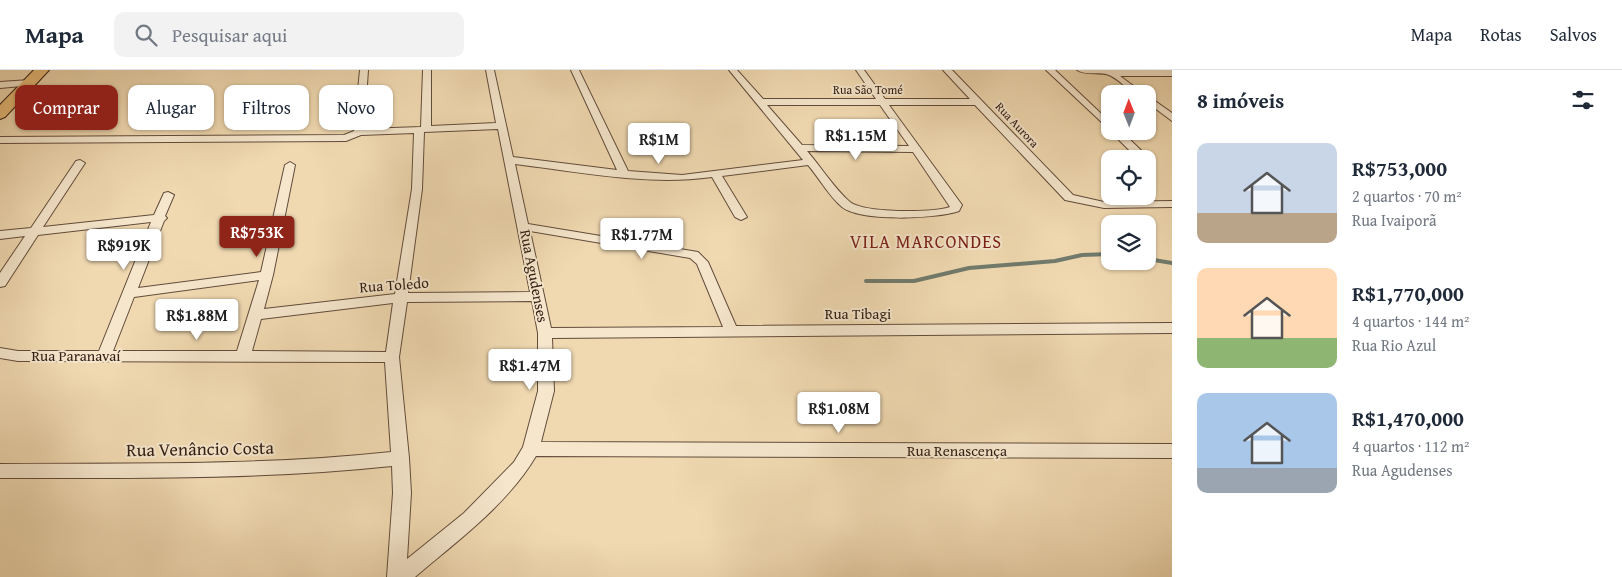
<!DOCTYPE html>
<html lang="pt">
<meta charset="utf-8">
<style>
:root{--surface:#fff;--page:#f2f2f3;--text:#1f2937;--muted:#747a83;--line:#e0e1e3;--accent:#8f2418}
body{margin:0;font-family:"Gentium Book Plus",serif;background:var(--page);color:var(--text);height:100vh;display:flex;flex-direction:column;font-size:19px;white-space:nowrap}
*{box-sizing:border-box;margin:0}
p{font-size:16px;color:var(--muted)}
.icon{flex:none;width:28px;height:28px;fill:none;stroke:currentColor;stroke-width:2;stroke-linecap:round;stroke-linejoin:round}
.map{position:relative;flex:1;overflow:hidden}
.drawer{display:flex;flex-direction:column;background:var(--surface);width:450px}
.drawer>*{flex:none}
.top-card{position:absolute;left:15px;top:15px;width:475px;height:45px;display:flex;gap:10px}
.needle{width:32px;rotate:359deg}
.buttons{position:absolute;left:1101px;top:15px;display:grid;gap:10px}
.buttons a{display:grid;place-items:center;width:55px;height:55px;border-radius:10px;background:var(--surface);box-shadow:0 1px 4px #0004;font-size:25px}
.price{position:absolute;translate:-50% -42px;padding:0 11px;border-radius:5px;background:#fff;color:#222;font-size:16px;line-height:32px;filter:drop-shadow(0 1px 2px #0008)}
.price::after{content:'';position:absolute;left:50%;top:30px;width:15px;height:11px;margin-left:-8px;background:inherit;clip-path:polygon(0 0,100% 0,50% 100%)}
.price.current{background:var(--accent);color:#fff}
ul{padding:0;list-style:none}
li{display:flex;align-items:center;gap:15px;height:125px;padding:0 25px}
li span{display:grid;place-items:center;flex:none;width:140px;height:100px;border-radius:10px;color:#555}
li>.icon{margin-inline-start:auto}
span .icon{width:60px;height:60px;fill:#fffc;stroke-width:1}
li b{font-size:21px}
h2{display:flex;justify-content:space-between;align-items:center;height:60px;padding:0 25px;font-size:21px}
.chip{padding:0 18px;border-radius:10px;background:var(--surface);box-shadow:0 1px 4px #0004;font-size:18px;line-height:45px}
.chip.current{background:var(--accent);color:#fff}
header{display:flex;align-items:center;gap:30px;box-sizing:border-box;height:70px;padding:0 25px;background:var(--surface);border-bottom:1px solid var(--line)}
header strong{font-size:24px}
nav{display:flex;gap:28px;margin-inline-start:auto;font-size:18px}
.search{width:350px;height:45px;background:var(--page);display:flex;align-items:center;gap:12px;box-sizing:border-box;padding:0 18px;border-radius:10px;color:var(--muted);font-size:19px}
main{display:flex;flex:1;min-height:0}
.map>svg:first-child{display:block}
</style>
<header>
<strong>Mapa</strong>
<div class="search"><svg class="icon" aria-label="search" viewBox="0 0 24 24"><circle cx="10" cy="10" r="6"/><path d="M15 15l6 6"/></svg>Pesquisar aqui</div>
<nav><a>Mapa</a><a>Rotas</a><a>Salvos</a></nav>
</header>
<main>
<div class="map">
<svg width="1172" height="507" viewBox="0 0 1172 507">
<rect width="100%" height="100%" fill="#f0d9b1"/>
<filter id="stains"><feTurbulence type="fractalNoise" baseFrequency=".004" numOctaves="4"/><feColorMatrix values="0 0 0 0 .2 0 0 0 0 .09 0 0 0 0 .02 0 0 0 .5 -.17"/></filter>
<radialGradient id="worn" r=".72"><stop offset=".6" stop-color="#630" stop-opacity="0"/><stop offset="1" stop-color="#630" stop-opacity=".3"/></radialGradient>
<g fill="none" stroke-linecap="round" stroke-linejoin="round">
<!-- stream -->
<g stroke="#717b6d" stroke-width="4">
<polyline points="1148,189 1172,193"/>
<polyline points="866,211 914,211 969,198 1055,191 1082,185 1110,184"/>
</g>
<!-- street casing -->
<g stroke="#624c3b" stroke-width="2">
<g id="street">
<path d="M360 0H368L364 59 421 57 423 0H431V56L496 53 486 0H494L513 87 617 100 571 0H579L628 101 682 105 803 90 729 0H737L763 29H876L856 0H864L885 29H970L943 0H952L1073 125 1104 132 1172 131V137L1104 138 1065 130 975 35H889L962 135 959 141C936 149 861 152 842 137 829 126 819 108 808 95L722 106 747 147 741 150 735 147 712 107C647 116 580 102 515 94L528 154 698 182 708 192 736 256 1172 253V263L552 268 554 321 541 372 1172 374V388L536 386C507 435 457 471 415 507H387L393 423 392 396C261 410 131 408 0 408V394C131 393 261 396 391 382L385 292 18 291 0 288V278L18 281H99L151 152 38 165 5 216 0 217V203L25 166 0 169V161L31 158 76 91 80 90 85 93 43 157 154 145 164 123 168 122 174 125 165 146 167 148 164 151 138 218 261 202 285 95 290 92 295 95 273 205 264 239 395 224 412 119 414 63 361 65 346 71 0 73V67L344 65 354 61ZM767 35H880L909 76 802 75ZM498 59 530 222 408 223 422 119 424 62ZM807 81 913 82 950 137C932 143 864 143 850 132 834 118 821 97 807 81ZM530 161 690 188 697 194 723 257 551 258ZM259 210 237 281H113L134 227ZM532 231 538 263V321L523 377 514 392 464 443 407 489 411 423 409 388 399 287 407 232ZM393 233 386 282 252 281 261 249Z"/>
<polygon points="1046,0 1055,0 1110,52 1110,60"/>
<path d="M1077 0H1172V6H1120L1144 24C1128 24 1123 11 1109 5 1099 1 1086 6 1077 0Z"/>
<polygon points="30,10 33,11 33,15 0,18 0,12"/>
<polygon points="1148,26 1172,43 1172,51 1148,33"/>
<polygon points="1110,61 1121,61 1148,87 1148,91 1148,89 1138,89"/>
</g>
</g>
<!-- primary casing -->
<g stroke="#321d14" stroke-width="2">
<polygon id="primary" points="34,0 49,0 5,47 0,49 0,35"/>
</g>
<!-- street -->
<use href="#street" fill="#f5e6cc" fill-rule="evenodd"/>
<!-- primary -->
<use href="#primary" fill="#e8bc78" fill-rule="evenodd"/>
</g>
<g text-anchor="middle" stroke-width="4" stroke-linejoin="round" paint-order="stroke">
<!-- far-street labels -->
<g font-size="12" fill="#321d14" stroke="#f5e6cc">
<text x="868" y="24">Rua São Tomé</text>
<text transform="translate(1017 55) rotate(47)" y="4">Rua Aurora</text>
</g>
<!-- street labels -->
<g font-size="15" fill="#321d14" stroke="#f5e6cc">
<text transform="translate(534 206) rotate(79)" y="5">Rua Agudenses</text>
<text transform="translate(394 215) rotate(-4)" y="5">Rua Toledo</text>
<text x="858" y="249">Rua Tibagi</text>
<text x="76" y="291">Rua Paranavaí</text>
<text x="957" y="386">Rua Renascença</text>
</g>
<!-- quarter labels -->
<g font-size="18" letter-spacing="1" fill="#7a1f14" stroke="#f5e6cc">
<text x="926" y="178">VILA MARCONDES</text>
</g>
<!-- near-street labels -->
<g font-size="18" fill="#321d14" stroke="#f5e6cc">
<text transform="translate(200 379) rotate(-1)" y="6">Rua Venâncio Costa</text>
</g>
</g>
<rect width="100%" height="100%" filter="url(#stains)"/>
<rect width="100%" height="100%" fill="url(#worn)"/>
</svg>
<div class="buttons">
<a><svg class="needle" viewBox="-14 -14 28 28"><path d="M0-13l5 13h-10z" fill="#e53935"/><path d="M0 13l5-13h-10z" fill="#747a83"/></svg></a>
<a><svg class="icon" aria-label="locate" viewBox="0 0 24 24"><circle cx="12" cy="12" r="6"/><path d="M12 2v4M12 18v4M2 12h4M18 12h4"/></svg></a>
<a><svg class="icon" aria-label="layers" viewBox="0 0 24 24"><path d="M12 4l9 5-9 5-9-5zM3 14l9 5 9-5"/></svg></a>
</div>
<b class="price" style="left:856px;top:91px">R$1.15M</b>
<b class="price" style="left:659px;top:95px">R$1M</b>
<b class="price current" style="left:257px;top:188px">R$753K</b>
<b class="price" style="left:642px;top:190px">R$1.77M</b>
<b class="price" style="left:124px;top:201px">R$919K</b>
<b class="price" style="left:197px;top:271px">R$1.88M</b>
<b class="price" style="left:530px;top:321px">R$1.47M</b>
<b class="price" style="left:839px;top:364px">R$1.08M</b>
<div class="top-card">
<a class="chip current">Comprar</a>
<a class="chip">Alugar</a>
<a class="chip">Filtros</a>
<a class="chip">Novo</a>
</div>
</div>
<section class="drawer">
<h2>8 imóveis<svg class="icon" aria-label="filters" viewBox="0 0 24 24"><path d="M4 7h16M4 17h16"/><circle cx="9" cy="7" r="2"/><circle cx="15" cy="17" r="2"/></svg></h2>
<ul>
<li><span style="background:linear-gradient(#c9d6e8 70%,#b9a48a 0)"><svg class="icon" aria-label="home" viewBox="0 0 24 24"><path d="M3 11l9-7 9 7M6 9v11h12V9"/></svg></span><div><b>R$753,000</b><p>2 quartos · 70 m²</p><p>Rua Ivaiporã</p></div></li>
<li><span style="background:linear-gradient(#ffd9b3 70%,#8fb573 0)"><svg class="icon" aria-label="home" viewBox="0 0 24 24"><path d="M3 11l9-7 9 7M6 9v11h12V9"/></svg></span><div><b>R$1,770,000</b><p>4 quartos · 144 m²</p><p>Rua Rio Azul</p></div></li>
<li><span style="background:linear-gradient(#a9c7e8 75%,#9aa5b1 0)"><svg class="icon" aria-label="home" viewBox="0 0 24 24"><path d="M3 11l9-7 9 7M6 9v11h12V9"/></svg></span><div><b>R$1,470,000</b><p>4 quartos · 112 m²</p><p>Rua Agudenses</p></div></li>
</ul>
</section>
</main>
